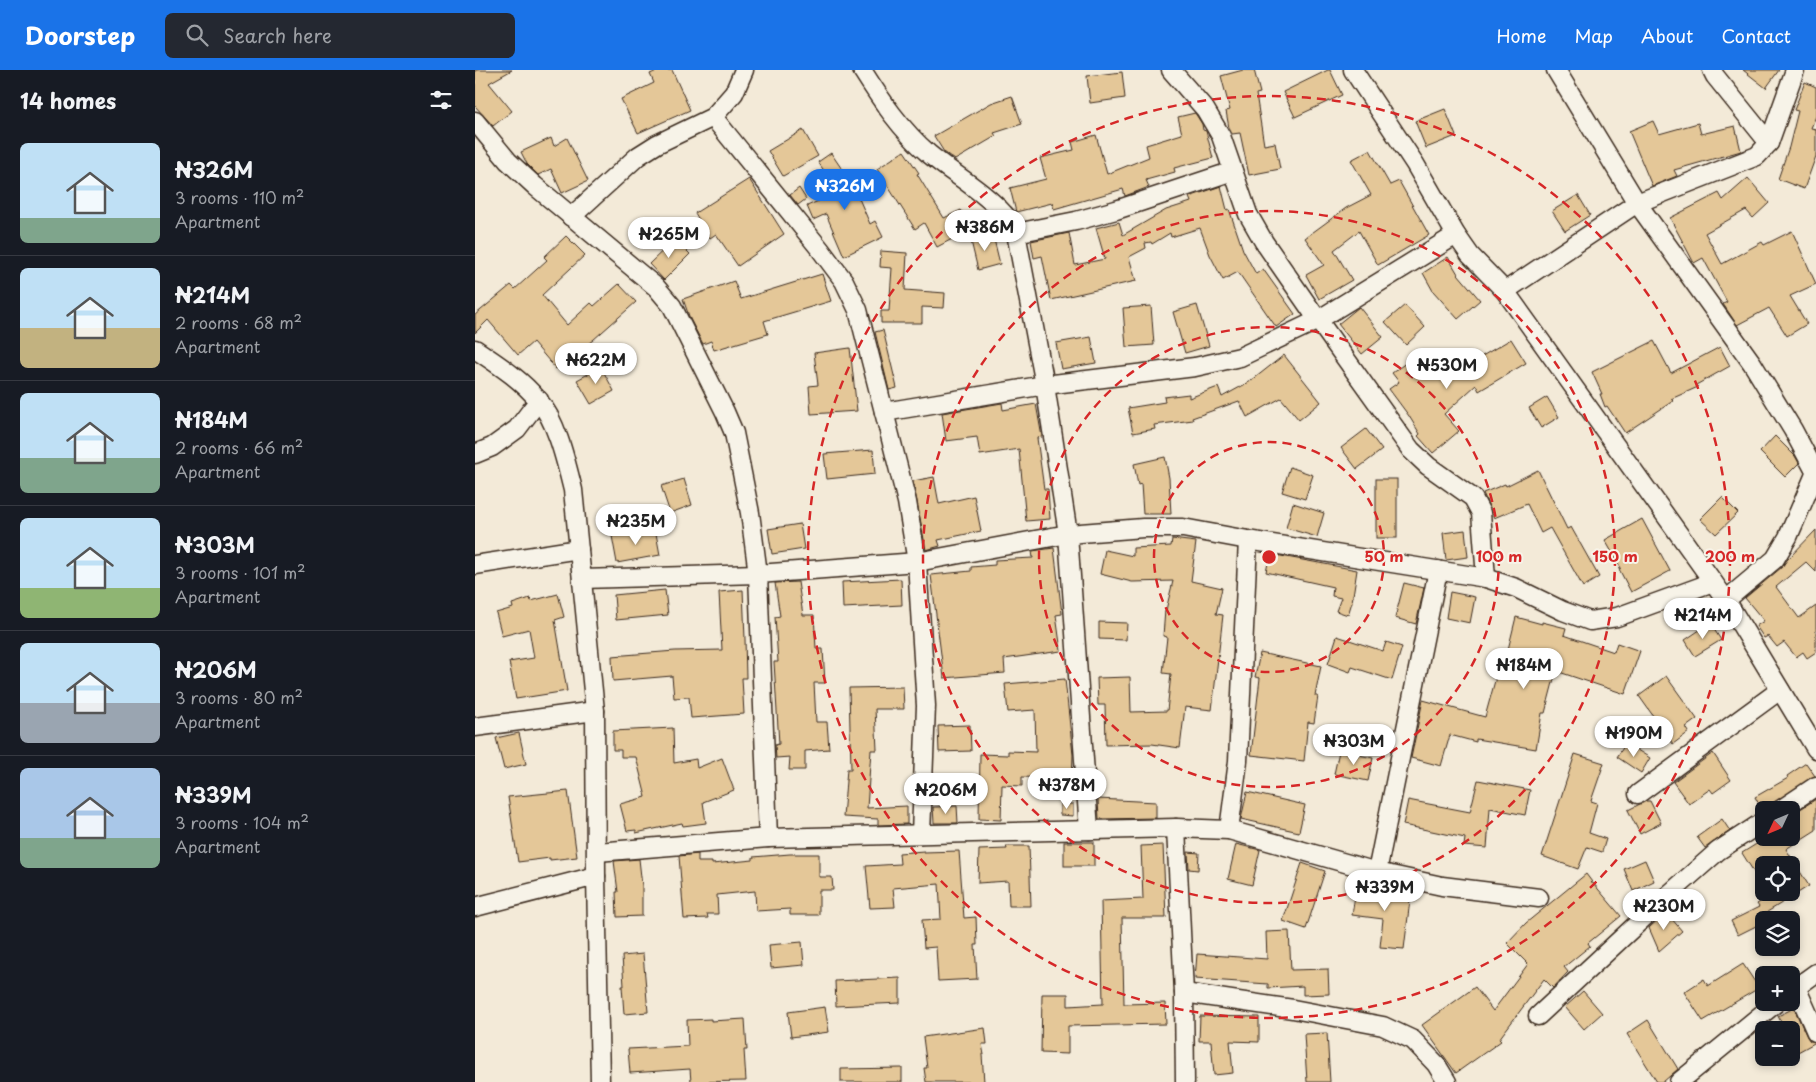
<!DOCTYPE html>
<meta charset="utf-8">
<style>
:root{--surface:#171b24;--page:#242831;--text:#f1f3f6;--muted:#9ea1a6;--line:#363941;--accent:#1a73e8}
body{margin:0;font-family:"Playpen Sans",sans-serif;background:var(--page);color:var(--text);height:100vh;display:flex;flex-direction:column;font-size:19px;white-space:nowrap}
*{box-sizing:border-box;margin:0}
p{font-size:16px;color:var(--muted)}
.icon{flex:none;width:28px;height:28px;fill:none;stroke:currentColor;stroke-width:2;stroke-linecap:round;stroke-linejoin:round}
.map{position:relative;flex:1;overflow:hidden}
.panel{display:flex;flex-direction:column;background:var(--surface);width:475px}
.panel>*{flex:none}
.needle{width:32px;rotate:226deg}
.controls{position:absolute;left:1280px;top:731px;display:grid;gap:10px}
.controls a{display:grid;place-items:center;width:45px;height:45px;border-radius:8px;background:var(--surface);box-shadow:0 2px 8px #0003;font-size:25px}
.price{position:absolute;translate:-50% -42px;padding:0 11px;border-radius:18px;background:#fff;color:#222;font-size:16px;line-height:32px;filter:drop-shadow(0 1px 2px #0008)}
.price::after{content:'';position:absolute;left:50%;top:30px;width:15px;height:11px;margin-left:-8px;background:inherit;clip-path:polygon(0 0,100% 0,50% 100%)}
.price.on{background:var(--accent);color:#fff}
ul{padding:0;list-style:none}
li{display:flex;align-items:center;gap:15px;height:125px;padding:0 20px}
li+li{border-top:1px solid var(--line)}
li span{display:grid;place-items:center;flex:none;width:140px;height:100px;border-radius:8px;color:#555}
li>.icon{margin-inline-start:auto}
span .icon{width:60px;height:60px;fill:#fffc;stroke-width:1}
li b{font-size:21px}
h2{display:flex;justify-content:space-between;align-items:center;height:60px;padding:0 20px;font-size:21px}
header{display:flex;align-items:center;gap:30px;box-sizing:border-box;height:70px;padding:0 25px;background:var(--accent);color:#fff}
header strong{font-size:24px}
nav{display:flex;gap:28px;margin-inline-start:auto;font-size:18px}
.search{width:350px;height:45px;background:var(--page);display:flex;align-items:center;gap:12px;box-sizing:border-box;padding:0 18px;border-radius:8px;color:var(--muted);font-size:19px}
main{display:flex;flex:1;min-height:0}
.map>svg:first-child{display:block}
</style>
<header>
<strong>Doorstep</strong>
<div class="search"><svg class="icon" aria-label="search" viewBox="0 0 24 24"><circle cx="10" cy="10" r="6"/><path d="M15 15l6 6"/></svg>Search here</div>
<nav><a>Home</a><a>Map</a><a>About</a><a>Contact</a></nav>
</header>
<main>
<section class="panel">
<h2>14 homes<svg class="icon" aria-label="filters" viewBox="0 0 24 24"><path d="M4 7h16M4 17h16"/><circle cx="9" cy="7" r="2"/><circle cx="15" cy="17" r="2"/></svg></h2>
<ul>
<li><span style="background:linear-gradient(#bfe0f5 75%,#7fa58c 0)"><svg class="icon" aria-label="home" viewBox="0 0 24 24"><path d="M3 11l9-7 9 7M6 9v11h12V9"/></svg></span><div><b>₦326M</b><p>3 rooms · 110 m²</p><p>Apartment</p></div></li>
<li><span style="background:linear-gradient(#bfe0f5 60%,#c2b280 0)"><svg class="icon" aria-label="home" viewBox="0 0 24 24"><path d="M3 11l9-7 9 7M6 9v11h12V9"/></svg></span><div><b>₦214M</b><p>2 rooms · 68 m²</p><p>Apartment</p></div></li>
<li><span style="background:linear-gradient(#bfe0f5 65%,#7fa58c 0)"><svg class="icon" aria-label="home" viewBox="0 0 24 24"><path d="M3 11l9-7 9 7M6 9v11h12V9"/></svg></span><div><b>₦184M</b><p>2 rooms · 66 m²</p><p>Apartment</p></div></li>
<li><span style="background:linear-gradient(#bfe0f5 70%,#8fb573 0)"><svg class="icon" aria-label="home" viewBox="0 0 24 24"><path d="M3 11l9-7 9 7M6 9v11h12V9"/></svg></span><div><b>₦303M</b><p>3 rooms · 101 m²</p><p>Apartment</p></div></li>
<li><span style="background:linear-gradient(#bfe0f5 60%,#9aa5b1 0)"><svg class="icon" aria-label="home" viewBox="0 0 24 24"><path d="M3 11l9-7 9 7M6 9v11h12V9"/></svg></span><div><b>₦206M</b><p>3 rooms · 80 m²</p><p>Apartment</p></div></li>
<li><span style="background:linear-gradient(#a9c7e8 70%,#7fa58c 0)"><svg class="icon" aria-label="home" viewBox="0 0 24 24"><path d="M3 11l9-7 9 7M6 9v11h12V9"/></svg></span><div><b>₦339M</b><p>3 rooms · 104 m²</p><p>Apartment</p></div></li>
</ul>
</section>
<div class="map">
<svg width="1341" height="1012" viewBox="0 0 1341 1012">
<rect width="100%" height="100%" fill="#f3ead8"/>
<filter id="ink" filterUnits="userSpaceOnUse"><feTurbulence type="fractalNoise" baseFrequency=".02" numOctaves="2"/><feDisplacementMap in="SourceGraphic" scale="10" xChannelSelector="R" yChannelSelector="G"/><feConvolveMatrix kernelMatrix="1 2 1 2 8 2 1 2 1" color-interpolation-filters="sRGB"/></filter>
<g filter="url(#ink)">
<!-- building -->
<g fill="#e4c798" stroke="#3b2a1e">
<polygon points="0,0 37,0 14,13 37,41 18,56 0,36"/>
<polygon points="184,0 197,0 215,40 163,63 146,29 179,13 175,4"/>
<polygon points="768,0 779,0 785,23 781,24 789,75 800,73 805,99 774,105 765,63 757,64 754,58 751,41 755,40 746,6"/>
<polygon points="853,0 855,0 867,25 820,47 808,22"/>
<polygon points="1268,0 1304,0 1291,18"/>
<polygon points="647,2 650,28 615,33 612,6"/>
<polygon points="1330,12 1341,17 1341,46 1336,58 1341,59 1341,86 1329,119 1303,109 1314,77 1323,41 1319,40"/>
<polygon points="537,26 547,54 519,63 521,66 480,90 469,82 459,66 516,33"/>
<polygon points="970,39 981,66 951,78 940,51"/>
<polygon points="720,43 727,54 728,60 731,61 738,88 699,98 700,102 671,110 674,117 650,126 648,119 579,139 577,133 541,142 535,118 571,109 565,88 599,80 597,72 621,65 632,104 674,87 671,75 707,64 703,47"/>
<polygon points="1178,51 1184,64 1223,53 1226,64 1260,56 1266,81 1199,100 1202,106 1177,116 1154,61"/>
<polygon points="328,60 343,86 308,106 293,81"/>
<polygon points="76,68 79,76 92,68 113,111 87,123 76,99 63,105 52,94 46,82"/>
<polygon points="895,80 915,115 924,111 954,165 903,195 884,161 859,180 877,210 844,229 831,205 849,195 830,168 871,138 896,125 876,90"/>
<polygon points="429,81 444,103 442,104 469,148 486,140 496,159 462,177 449,153 440,159 402,99"/>
<polygon points="356,83 379,117 395,154 400,151 408,167 369,186 351,144 338,150 332,136 364,122 343,92"/>
<polygon points="1273,108 1294,133 1278,148 1271,140 1230,163 1247,194 1287,172 1289,175 1317,161 1341,214 1315,226 1332,254 1312,266 1294,238 1262,255 1248,234 1252,232 1228,188 1219,193 1195,148 1244,123 1248,130"/>
<polygon points="274,109 309,164 263,196 241,164 235,168 220,143"/>
<polygon points="746,116 752,140 754,139 768,180 781,204 788,199 820,244 801,257 763,202 748,210 735,185 725,158 696,167 695,163 677,174 676,172 670,173 671,178 654,187 661,211 576,230 567,186 559,188 556,171 594,163 600,195 630,189 621,158 644,152 648,165 691,140 716,132 714,127"/>
<polygon points="324,118 331,129 323,135 315,125"/>
<polygon points="1103,125 1115,145 1090,161 1077,141"/>
<polygon points="518,165 525,194 503,200 496,171"/>
<polygon points="91,166 110,185 67,225 92,255 116,233 119,236 144,214 161,232 118,270 81,299 58,272 43,285 13,250 0,263 0,245 36,215 40,219 72,190 69,187"/>
<polygon points="200,169 215,184 189,210 174,194"/>
<polygon points="406,181 432,183 430,220 470,223 469,238 447,237 447,253 406,253 406,241 414,241 417,198 405,197"/>
<polygon points="973,187 983,204 1005,230 983,249 958,221 948,203"/>
<polygon points="347,204 356,231 289,251 293,264 239,280 236,271 228,274 215,249 208,229 259,211 266,229"/>
<polygon points="722,235 734,276 710,283 698,242"/>
<polygon points="930,235 950,257 931,275 910,252"/>
<polygon points="676,236 679,275 651,277 648,238"/>
<polygon points="884,237 908,267 887,284 863,254"/>
<polygon points="408,260 422,318 414,320 400,262"/>
<polygon points="616,267 621,293 586,299 581,273"/>
<polygon points="1036,269 1051,293 1004,321 1001,315 969,344 984,361 958,383 943,366 945,364 934,346 914,319 924,312 917,303 946,282 966,309 973,303 975,305"/>
<polygon points="1179,271 1196,303 1245,277 1255,296 1221,315 1223,317 1196,329 1198,331 1150,363 1132,336 1130,337 1125,324 1127,324 1117,302"/>
<polygon points="375,278 382,341 336,344 334,316 343,315 339,283"/>
<polygon points="809,285 846,332 824,350 806,328 772,347 764,331 717,348 718,350 679,355 680,359 658,363 653,338 690,332 689,327 714,324 714,328 743,317 747,327 776,311"/>
<polygon points="126,297 139,321 116,334 102,310"/>
<polygon points="1072,327 1084,347 1066,358 1054,338"/>
<polygon points="527,333 528,340 561,334 567,367 562,368 569,419 573,419 575,449 551,451 544,379 505,385 502,367 471,371 467,343"/>
<polygon points="891,359 907,380 882,399 866,378"/>
<polygon points="1300,366 1320,386 1324,393 1310,407 1285,382"/>
<polygon points="398,380 400,404 352,409 349,384"/>
<polygon points="690,387 694,408 696,444 668,444 666,414 663,415 659,394"/>
<polygon points="815,397 838,405 830,429 807,422"/>
<polygon points="1063,400 1092,459 1096,457 1124,507 1108,517 1075,458 1066,463 1052,434 1019,448 1008,423 1030,414 1031,416"/>
<polygon points="459,407 464,434 499,426 506,461 463,470 465,476 451,480 438,411"/>
<polygon points="209,409 217,435 195,443 186,416"/>
<rect x="901" y="409" width="21" height="59"/>
<polygon points="1247,427 1263,443 1241,464 1225,449"/>
<polygon points="818,433 849,443 842,467 811,458"/>
<polygon points="1167,449 1195,501 1156,522 1144,499 1146,498 1130,470"/>
<polygon points="325,454 329,479 297,484 293,459"/>
<polygon points="180,458 185,485 142,493 137,466"/>
<polygon points="990,460 993,487 971,490 968,463"/>
<polygon points="1341,460 1341,502 1331,492 1301,517 1324,548 1341,536 1341,582 1332,588 1328,582 1321,587 1309,572 1302,577 1293,566 1289,568 1281,556 1289,551 1270,528 1307,497 1312,490"/>
<polygon points="697,469 721,472 716,511 747,518 741,544 748,545 737,640 710,637 705,678 677,674 631,675 630,635 623,635 622,608 655,607 656,642 692,641 696,604 688,603 692,567 688,566 690,540 691,540 698,511 657,512 625,504 630,480 658,486 658,478 696,476"/>
<polygon points="579,478 587,544 581,545 586,581 529,589 530,603 469,608 456,505 496,501 496,497 520,495 520,490 558,488 557,481"/>
<polygon points="795,484 882,500 877,532 873,545 861,541 866,528 857,526 858,517 791,502"/>
<polygon points="426,509 427,535 368,538 367,512"/>
<polygon points="323,512 328,545 339,545 341,579 348,579 350,613 339,613 341,652 352,652 354,679 330,681 330,700 314,700 315,687 301,688 300,675 304,674 299,592 303,592 300,547 305,546 300,513"/>
<polygon points="929,513 949,518 941,554 920,548"/>
<polygon points="190,520 193,545 141,550 139,525"/>
<polygon points="268,520 270,569 271,608 267,608 269,644 216,648 214,627 199,628 197,606 138,611 137,586 200,581 247,580 244,522"/>
<polygon points="975,522 1000,527 995,553 971,548"/>
<polygon points="83,524 89,547 80,550 92,621 41,629 34,592 59,588 54,559 27,566 21,543 38,538 37,534 55,528 56,531"/>
<polygon points="1041,547 1067,554 1067,552 1091,558 1089,565 1139,582 1142,573 1165,581 1150,624 1081,601 1070,643 1067,643 1061,679 1001,669 1001,672 975,665 966,696 936,688 948,630 1010,647 1021,607 1026,608"/>
<polygon points="624,552 652,553 651,570 624,569"/>
<polygon points="1235,553 1246,570 1220,586 1210,570"/>
<polygon points="862,566 908,581 911,572 927,577 917,610 877,597 875,602 853,594"/>
<polygon points="785,583 846,596 840,626 843,626 839,653 833,652 829,691 776,685 785,608 780,607"/>
<polygon points="1191,606 1222,649 1211,657 1214,662 1198,674 1164,626"/>
<polygon points="590,609 598,685 597,709 547,707 547,716 527,715 526,750 504,749 505,684 533,685 533,681 561,682 560,640 533,642 530,614"/>
<polygon points="428,617 429,639 400,639 402,680 396,680 392,738 432,736 432,754 403,755 403,749 368,747 372,699 376,699 374,618"/>
<polygon points="495,655 496,681 464,682 463,656"/>
<polygon points="198,658 199,693 221,689 222,698 247,688 259,720 228,732 231,753 208,756 207,753 161,763 161,760 152,761 145,734 171,727 161,687 146,687 146,680 138,680 138,661"/>
<polygon points="44,663 51,694 29,699 21,668"/>
<polygon points="1151,673 1175,688 1166,703 1142,687"/>
<polygon points="864,681 898,688 893,711 859,704"/>
<polygon points="1238,683 1256,710 1238,723 1235,719 1214,734 1198,712"/>
<polygon points="1100,684 1129,693 1116,731 1122,733 1114,763 1131,769 1127,782 1112,777 1103,799 1067,786"/>
<polygon points="1331,693 1340,706 1287,740 1280,727 1313,708 1312,706"/>
<polygon points="1003,710 1055,720 1050,745 1015,738 1012,778 989,776 990,768 928,755 933,730 995,742"/>
<polygon points="93,721 102,787 75,790 75,788 43,792 33,727"/>
<polygon points="772,722 830,735 824,762 766,749"/>
<polygon points="623,729 681,732 681,748 624,749"/>
<polygon points="1341,729 1341,760 1311,779 1334,816 1289,844 1289,852 1263,865 1256,851 1284,837 1282,834 1300,822 1316,822 1316,795 1289,795 1289,818 1267,783 1291,768 1327,768 1316,751 1316,745"/>
<polygon points="1171,731 1175,731 1186,753 1165,764 1153,740"/>
<polygon points="585,734 598,734 598,746 585,745"/>
<polygon points="482,736 483,753 459,753 458,737"/>
<polygon points="1247,749 1255,761 1230,778 1222,767"/>
<rect x="589" y="772" width="30" height="24"/>
<polygon points="761,774 785,780 777,815 753,809"/>
<polygon points="688,775 691,848 647,848 649,934 690,933 691,954 593,956 593,984 566,983 567,924 593,924 593,936 628,934 626,831 668,829 666,776"/>
<polygon points="531,776 554,776 556,836 534,836 533,811 503,813 504,780 532,779"/>
<polygon points="449,781 449,782 484,781 489,848 501,847 502,875 500,875 502,909 463,911 461,877 449,878 447,850 466,849 464,814 418,818 420,837 395,838 391,796 425,794 424,783"/>
<polygon points="713,782 724,783 723,800 714,799"/>
<polygon points="223,784 223,792 237,792 237,794 278,790 278,787 315,784 344,784 344,807 357,807 358,820 344,820 344,845 315,845 315,839 281,841 280,821 242,825 243,844 232,844 233,848 209,849 204,786"/>
<polygon points="164,789 167,816 167,846 142,847 141,822 143,822 139,791"/>
<polygon points="1170,790 1179,811 1158,821 1149,799"/>
<polygon points="827,793 850,801 831,859 808,851"/>
<polygon points="1111,804 1117,812 1116,813 1118,813 1146,846 1113,873 1115,876 1089,897 1093,902 1078,918 1069,909 1024,969 1026,971 981,1003 947,955 1000,917 1018,941 1053,894 1032,873 1051,853"/>
<polygon points="882,813 906,816 906,819 936,822 929,879 905,877 908,849 877,845"/>
<polygon points="1191,842 1207,861 1184,881 1174,858"/>
<polygon points="814,861 816,900 853,899 854,924 828,925 828,916 793,918 793,914 720,909 722,884 792,889 791,862"/>
<polygon points="327,872 329,895 296,898 294,875"/>
<polygon points="168,884 173,942 149,944 147,916 149,916 147,886"/>
<polygon points="1268,894 1284,918 1228,951 1209,922 1229,909 1233,916"/>
<polygon points="425,908 425,933 361,936 360,911"/>
<polygon points="1108,921 1127,943 1109,959 1090,937"/>
<polygon points="350,937 354,962 316,967 313,942"/>
<polygon points="1319,938 1332,967 1335,971 1341,972 1321,983 1316,973 1316,960 1310,960 1303,946"/>
<polygon points="725,946 784,947 784,972 755,971 758,1003 739,1005 736,971 724,971"/>
<polygon points="236,949 236,951 270,949 272,980 269,980 271,1011 216,1012 215,999 155,1003 153,979 213,976 212,950"/>
<polygon points="1173,950 1203,999 1188,1012 1182,1012 1152,964"/>
<polygon points="510,958 512,974 507,974 509,985 507,985 509,1012 451,1012 449,998 452,998 448,967"/>
<polygon points="852,963 855,1012 832,1012 829,964"/>
<polygon points="427,998 427,1012 366,1012 366,999"/>
</g>
<g fill="none" stroke-linecap="round" stroke-linejoin="round">
<!-- minor casing -->
<g stroke="#3b2a1e" stroke-width="21">
<g id="minor">
<path d="M387 0C406 30 426 60 454 84 478 104 507 120 529 144 534 149 537 157 541 163L570 315 593 464 614 760"/>
<polyline points="696,0 730,39 746,66 773,144 789,172 843,250 936,380 953,396 998,428 1006,443 1011,508"/>
<polyline points="878,0 940,94 981,165 995,185 1030,221 1251,530 1341,679"/>
<polyline points="1081,0 1162,133 1277,293 1318,360 1341,403"/>
<polyline points="1237,0 1240,6 1294,73"/>
<polyline points="238,47 345,179 369,211 383,240 432,432 442,492 451,636 446,764"/>
<polyline points="0,51 33,91 60,116 181,217 197,236 250,342 259,363 275,443 283,504 293,768"/>
<polyline points="96,147 163,86 182,74 238,47 259,23 269,0"/>
<polyline points="541,163 601,151 641,140 758,101"/>
<polyline points="1030,221 1162,133 1282,86 1294,73 1320,0"/>
<path d="M0 279C22 294 46 309 63 330 82 351 91 392 98 420L120 641 121 806 0 837"/>
<polyline points="409,342 570,315 720,297 765,287 843,250 981,165"/>
<polyline points="0,384 17,377 42,359 64,330"/>
<polyline points="0,495 104,479"/>
<polyline points="107,509 283,504 442,492 593,464 668,458 708,458 773,470 1011,508 1041,518 1088,541 1115,551 1142,547 1238,512"/>
<polyline points="1251,530 1300,489 1313,467 1341,402"/>
<polyline points="0,657 120,641"/>
<polyline points="1163,724 1305,620"/>
<polyline points="1305,740 1341,716"/>
<polyline points="701,758 709,923 710,1012"/>
<polyline points="754,760 763,691 773,470"/>
<polyline points="122,782 293,768 701,758 754,760 902,802 967,816 1064,828"/>
<polyline points="902,802 963,500"/>
<polyline points="121,806 125,1012"/>
<polyline points="1321,917 1341,962"/>
<polyline points="1316,921 1341,903"/>
<polyline points="709,923 818,939 908,956 938,970 961,994 972,1012"/>
<polyline points="1063,946 1191,827 1243,781 1289,751"/>
<polyline points="1204,1012 1302,932"/>
</g>
</g>
<!-- minor -->
<use href="#minor" stroke="#f7f3e8" stroke-width="18"/>
</g>
</g>
<!-- distance rings -->
<g fill="none" stroke="#d62828" stroke-width="2.5" stroke-dasharray="9 6">
<circle cx="794" cy="487" r="115"/>
<circle cx="794" cy="487" r="230"/>
<circle cx="794" cy="487" r="346"/>
<circle cx="794" cy="487" r="461"/>
</g>
<circle cx="794" cy="487" r="8" fill="#d62828" stroke="#f7f3e8" stroke-width="2.5"/>
<g font-size="15" text-anchor="middle" font-weight="bold" fill="#d62828" stroke="#f7f3e8" stroke-width="4" stroke-linejoin="round" paint-order="stroke">
<text x="909" y="492">50 m</text>
<text x="1024" y="492">100 m</text>
<text x="1140" y="492">150 m</text>
<text x="1255" y="492">200 m</text>
</g>
</svg>
<div class="controls">
<a><svg class="needle" viewBox="-14 -14 28 28"><path d="M0-13l5 13h-10z" fill="#e53935"/><path d="M0 13l5-13h-10z" fill="#9ea1a6"/></svg></a>
<a><svg class="icon" aria-label="locate" viewBox="0 0 24 24"><circle cx="12" cy="12" r="6"/><path d="M12 2v4M12 18v4M2 12h4M18 12h4"/></svg></a>
<a><svg class="icon" aria-label="layers" viewBox="0 0 24 24"><path d="M12 4l9 5-9 5-9-5zM3 14l9 5 9-5"/></svg></a>
<a>+</a>
<a>−</a>
</div>
<b class="price on" style="left:370px;top:141px">₦326M</b>
<b class="price" style="left:510px;top:182px">₦386M</b>
<b class="price" style="left:194px;top:189px">₦265M</b>
<b class="price" style="left:121px;top:315px">₦622M</b>
<b class="price" style="left:972px;top:320px">₦530M</b>
<b class="price" style="left:161px;top:476px">₦235M</b>
<b class="price" style="left:1228px;top:570px">₦214M</b>
<b class="price" style="left:1049px;top:620px">₦184M</b>
<b class="price" style="left:1159px;top:688px">₦190M</b>
<b class="price" style="left:879px;top:696px">₦303M</b>
<b class="price" style="left:592px;top:740px">₦378M</b>
<b class="price" style="left:471px;top:745px">₦206M</b>
<b class="price" style="left:910px;top:842px">₦339M</b>
<b class="price" style="left:1189px;top:861px">₦230M</b>
</div>
</main>
